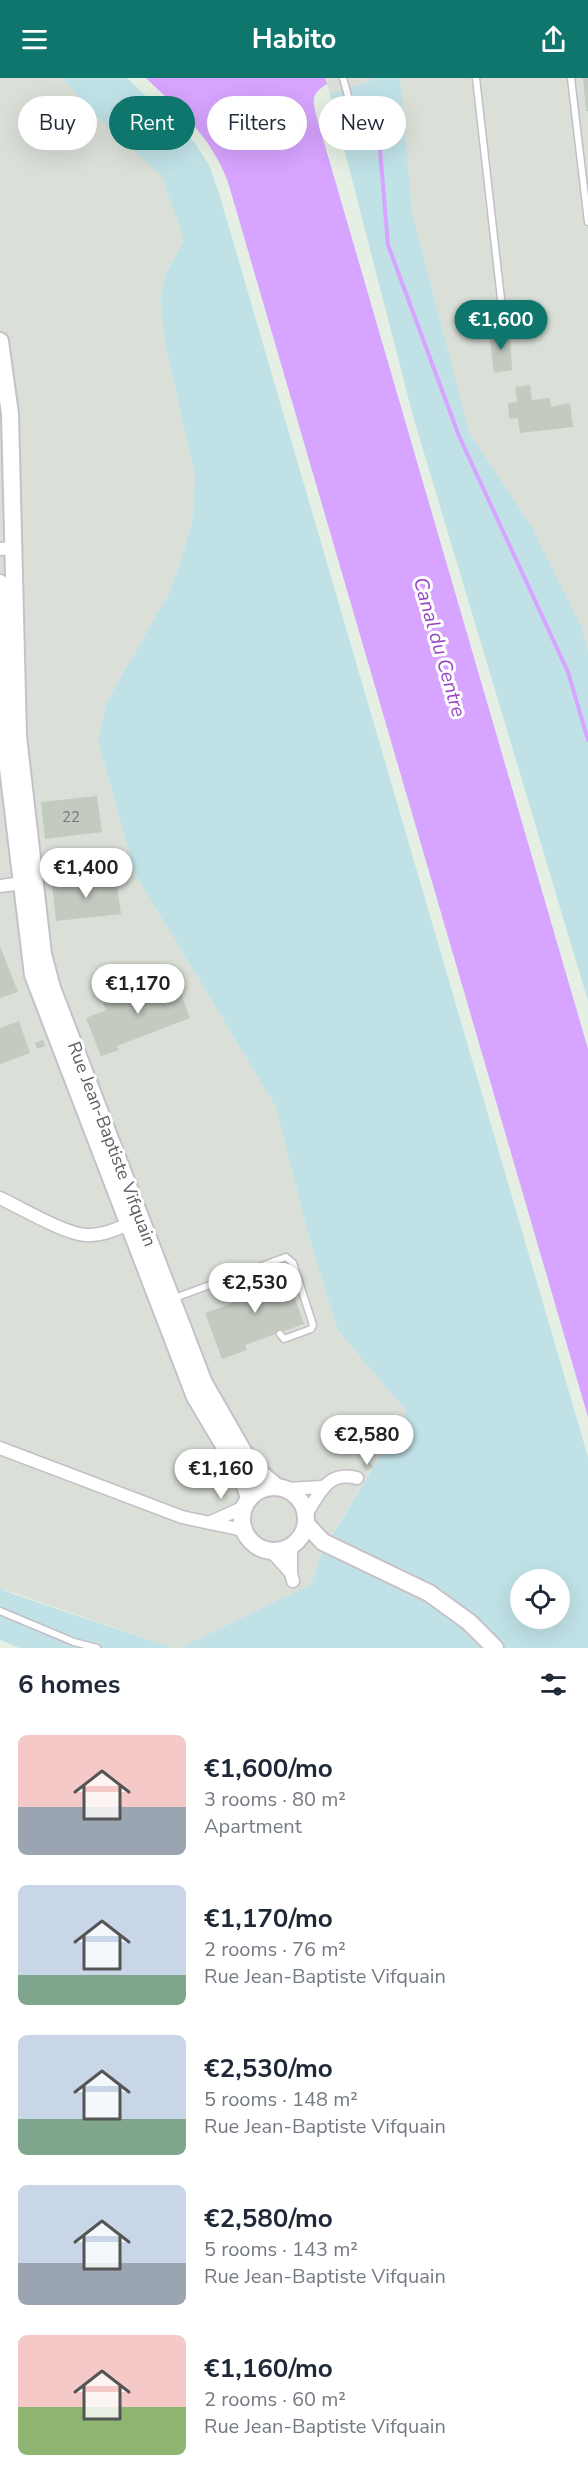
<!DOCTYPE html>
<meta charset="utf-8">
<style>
:root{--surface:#fff;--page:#f6f6f7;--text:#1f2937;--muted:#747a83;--accent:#0f766e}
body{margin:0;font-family:"Nunito Sans",sans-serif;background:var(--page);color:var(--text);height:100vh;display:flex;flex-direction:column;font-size:22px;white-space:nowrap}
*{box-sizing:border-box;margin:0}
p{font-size:20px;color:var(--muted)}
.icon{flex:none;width:33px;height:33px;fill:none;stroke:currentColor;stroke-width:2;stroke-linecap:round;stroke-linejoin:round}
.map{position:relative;height:1570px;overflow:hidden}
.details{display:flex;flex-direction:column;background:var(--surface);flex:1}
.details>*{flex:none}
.guide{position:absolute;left:18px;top:18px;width:552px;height:54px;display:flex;gap:12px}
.buttons{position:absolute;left:510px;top:1491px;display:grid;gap:12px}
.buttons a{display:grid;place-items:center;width:60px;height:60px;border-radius:50%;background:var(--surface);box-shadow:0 6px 24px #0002;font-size:30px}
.price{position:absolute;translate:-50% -51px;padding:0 14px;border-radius:21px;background:#fff;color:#222;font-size:20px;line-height:39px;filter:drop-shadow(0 2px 3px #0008)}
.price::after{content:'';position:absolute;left:50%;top:36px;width:18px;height:14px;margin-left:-9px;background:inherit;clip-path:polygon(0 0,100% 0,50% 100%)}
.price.active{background:var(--accent);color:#fff}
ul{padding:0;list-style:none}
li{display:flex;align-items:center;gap:18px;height:150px;padding:0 18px}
li span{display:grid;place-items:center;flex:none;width:168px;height:120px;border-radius:9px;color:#555}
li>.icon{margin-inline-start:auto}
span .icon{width:72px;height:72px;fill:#fffc;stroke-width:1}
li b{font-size:26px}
h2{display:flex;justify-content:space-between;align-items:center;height:72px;padding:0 18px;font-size:26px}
.tag{padding:0 21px;border-radius:27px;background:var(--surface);box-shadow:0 6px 24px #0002;font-size:21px;line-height:54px}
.tag.active{background:var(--accent);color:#fff}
header{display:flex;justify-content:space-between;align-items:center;height:78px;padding:0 18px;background:var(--accent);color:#fff;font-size:27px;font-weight:700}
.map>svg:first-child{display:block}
</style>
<header><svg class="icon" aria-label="menu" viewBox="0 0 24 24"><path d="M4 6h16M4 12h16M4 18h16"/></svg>Habito<svg class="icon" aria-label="share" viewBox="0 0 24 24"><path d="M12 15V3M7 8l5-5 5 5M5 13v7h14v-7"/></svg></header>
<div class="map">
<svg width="588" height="1570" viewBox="0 0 588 1570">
<rect width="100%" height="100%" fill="#e5efe4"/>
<!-- industrial -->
<g fill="#dae0d8">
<polygon points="0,0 62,0 97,39 163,98 182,152 184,162 164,200 160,221 165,266 195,399 192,442 182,479 169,515 106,625 98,665 135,796 276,1029 309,1160 338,1253 407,1334 324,1469 311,1506 180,1570 173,1570 0,1510"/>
<polygon points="325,0 588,0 588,911 331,20"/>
</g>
<!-- green -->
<g fill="#c0e2e7" fill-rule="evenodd">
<path d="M62 0H127L195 65 209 87 219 115 588 1379V1570H500L482 1550 329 1462 407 1334 338 1253 309 1160 276 1029 135 796 98 664 106 625 169 515 182 479 192 442 195 399 165 266 160 221 164 200 184 162 162 98 97 39ZM520 1502H560V1540H520Z"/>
<polygon points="374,0 400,0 412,134 469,354 531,448 582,550 588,574 588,923 413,338 330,16 366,5"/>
<polygon points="324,1469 427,1520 489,1570 180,1570 311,1506"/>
<polygon points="0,1510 13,1516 173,1570 20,1570 0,1562"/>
</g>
<!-- water -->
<path fill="#d7a4ff" d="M146 0H325L327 6C312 15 312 21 316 37L588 971V1339L228 104C211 58 181 34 146 0Z"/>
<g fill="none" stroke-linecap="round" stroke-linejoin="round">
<!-- stream -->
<polyline stroke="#d7a4ff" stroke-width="4" points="377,37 388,167 459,358 568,594 588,662"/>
</g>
<!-- building -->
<g fill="#c3cac0">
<polygon points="583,0 588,0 588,33 586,33"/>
<polygon points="510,252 512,292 494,295 489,255"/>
<polygon points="530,307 532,322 550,320 551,329 570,325 573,349 520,355 518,340 509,341 508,325 517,324 515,309"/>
<polygon points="97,718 102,754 45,761 41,724"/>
<polygon points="116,799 121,836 56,843 52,806"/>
<polygon points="0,868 18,914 0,920"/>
<polygon points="174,897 190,940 117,968 119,972 101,978 86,940 106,932 103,925"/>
<polygon points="19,943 30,975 0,986 0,950"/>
<polygon points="43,962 45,968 37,971 35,965"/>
<polygon points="285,1193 304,1246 245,1267 247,1272 222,1281 205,1235 233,1225 229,1213"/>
<polygon points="368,1382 373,1389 366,1393 362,1386"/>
</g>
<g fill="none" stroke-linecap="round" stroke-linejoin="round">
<!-- lane casing -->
<g stroke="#c4bec5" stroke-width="9">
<g id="lane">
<polyline points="343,0 348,18"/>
<polyline points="476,0 501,221"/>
<polyline points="571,0 588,144"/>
<polyline points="172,1221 286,1179 293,1185 313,1247 311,1251 284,1261 280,1256"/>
<polyline points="0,1533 74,1564 97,1570"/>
</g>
</g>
<!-- street casing -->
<g stroke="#c4bec5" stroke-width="15">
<g id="street">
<polyline points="0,471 13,470"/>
<polyline points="0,808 30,804"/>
<path d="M0 1120C21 1130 65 1156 86 1157 102 1158 120 1150 135 1143"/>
<polyline points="0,1370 182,1439 243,1452"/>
<polyline points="287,1411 322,1409"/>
<path d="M306 1436C320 1416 327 1392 357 1400"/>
<polyline points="211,1444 244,1429"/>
<polyline points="272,1474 291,1495 293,1503"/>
<polyline points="291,1495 291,1469"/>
</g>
</g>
<!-- secondary casing -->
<g stroke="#c7c0c9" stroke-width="20">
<g id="secondary">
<polyline points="0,263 10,336 18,658 43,876 52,910 204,1305 251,1387 277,1409"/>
<polyline points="0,505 4,657 33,897 195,1319 239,1393 249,1419"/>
<circle cx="274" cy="1441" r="32"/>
<polyline points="306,1446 323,1464 429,1515 469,1544 495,1570"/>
</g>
</g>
<!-- lane -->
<use href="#lane" stroke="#fff" stroke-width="6"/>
<!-- street -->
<use href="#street" stroke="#fff" stroke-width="12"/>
<!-- secondary -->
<use href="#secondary" stroke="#fff" stroke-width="16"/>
</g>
<g text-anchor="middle" stroke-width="6" stroke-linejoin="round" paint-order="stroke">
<!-- number labels -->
<g font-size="15" fill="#7a787c">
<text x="71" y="744">22</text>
</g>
<!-- street labels -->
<g font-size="18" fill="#625c65" stroke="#fff">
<text transform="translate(112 1066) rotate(69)" y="6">Rue Jean-Baptiste Vifquain</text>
</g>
<!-- water labels -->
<g font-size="20" font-style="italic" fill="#9644c5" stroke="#fff">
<text transform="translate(440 569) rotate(74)" y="7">Canal du Centre</text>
</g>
</g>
</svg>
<div class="buttons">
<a><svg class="icon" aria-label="locate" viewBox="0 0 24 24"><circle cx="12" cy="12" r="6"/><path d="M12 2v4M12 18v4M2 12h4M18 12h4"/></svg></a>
</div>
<b class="price active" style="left:501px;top:273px">€1,600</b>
<b class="price" style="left:86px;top:821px">€1,400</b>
<b class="price" style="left:138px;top:937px">€1,170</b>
<b class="price" style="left:255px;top:1236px">€2,530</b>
<b class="price" style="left:367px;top:1388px">€2,580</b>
<b class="price" style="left:221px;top:1422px">€1,160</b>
<div class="guide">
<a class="tag">Buy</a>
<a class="tag active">Rent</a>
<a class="tag">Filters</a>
<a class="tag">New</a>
</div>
</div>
<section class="details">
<h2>6 homes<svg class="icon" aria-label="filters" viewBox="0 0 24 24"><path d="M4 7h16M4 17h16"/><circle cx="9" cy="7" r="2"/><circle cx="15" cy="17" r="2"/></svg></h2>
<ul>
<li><span style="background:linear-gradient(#f6c9c9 60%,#9aa5b1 0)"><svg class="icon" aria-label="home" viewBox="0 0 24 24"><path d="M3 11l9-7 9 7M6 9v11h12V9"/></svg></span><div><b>€1,600/mo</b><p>3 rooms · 80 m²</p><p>Apartment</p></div></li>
<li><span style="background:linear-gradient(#c9d6e8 75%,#7fa58c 0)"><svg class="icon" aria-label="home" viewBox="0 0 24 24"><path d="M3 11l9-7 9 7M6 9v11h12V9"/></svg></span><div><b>€1,170/mo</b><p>2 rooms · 76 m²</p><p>Rue Jean-Baptiste Vifquain</p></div></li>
<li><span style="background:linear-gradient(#c9d6e8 70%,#7fa58c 0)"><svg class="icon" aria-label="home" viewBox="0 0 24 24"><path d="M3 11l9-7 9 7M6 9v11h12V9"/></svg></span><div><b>€2,530/mo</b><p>5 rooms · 148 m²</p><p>Rue Jean-Baptiste Vifquain</p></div></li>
<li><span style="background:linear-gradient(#c9d6e8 65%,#9aa5b1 0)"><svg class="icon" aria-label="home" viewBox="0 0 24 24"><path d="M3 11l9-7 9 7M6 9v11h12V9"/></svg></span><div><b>€2,580/mo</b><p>5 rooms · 143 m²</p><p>Rue Jean-Baptiste Vifquain</p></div></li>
<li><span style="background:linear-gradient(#f6c9c9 60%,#8fb573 0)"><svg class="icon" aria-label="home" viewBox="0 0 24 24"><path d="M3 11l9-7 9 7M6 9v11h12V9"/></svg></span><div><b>€1,160/mo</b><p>2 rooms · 60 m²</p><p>Rue Jean-Baptiste Vifquain</p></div></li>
</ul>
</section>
